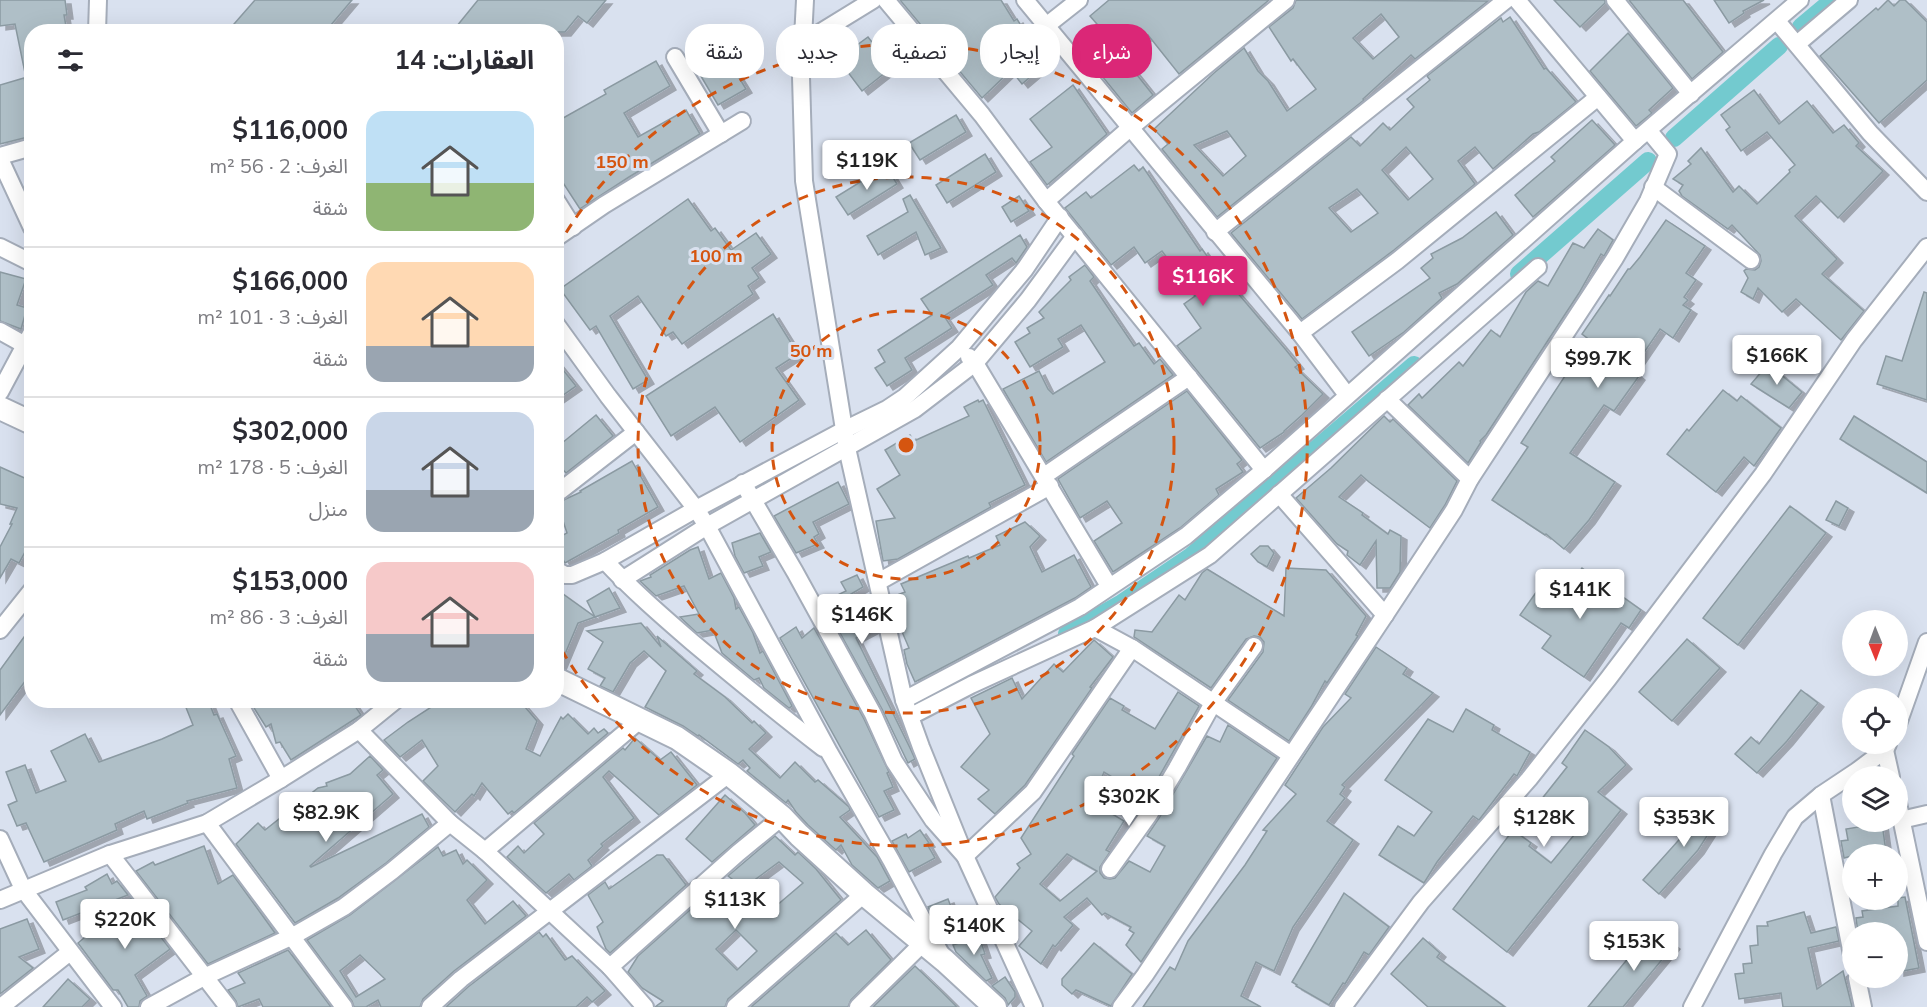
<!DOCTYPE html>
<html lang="ar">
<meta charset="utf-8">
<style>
:root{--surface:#fff;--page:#f7f7f7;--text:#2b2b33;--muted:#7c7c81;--line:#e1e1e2;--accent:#db2777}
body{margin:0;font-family:Mulish,"Noto Sans Arabic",sans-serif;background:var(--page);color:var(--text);direction:rtl;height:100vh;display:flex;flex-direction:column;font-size:22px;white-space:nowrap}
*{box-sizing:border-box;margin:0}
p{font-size:20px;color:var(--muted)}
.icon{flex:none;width:33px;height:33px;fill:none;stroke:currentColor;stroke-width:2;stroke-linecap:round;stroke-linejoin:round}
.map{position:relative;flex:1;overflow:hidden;direction:ltr}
.panel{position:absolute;left:24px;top:24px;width:540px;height:684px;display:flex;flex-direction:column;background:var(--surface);border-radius:24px;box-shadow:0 6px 24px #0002;direction:rtl}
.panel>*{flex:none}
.banner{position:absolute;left:582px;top:24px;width:570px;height:54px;direction:rtl;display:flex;gap:12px}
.needle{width:39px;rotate:179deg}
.fabs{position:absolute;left:1842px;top:610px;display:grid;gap:12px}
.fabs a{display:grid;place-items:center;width:66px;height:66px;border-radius:50%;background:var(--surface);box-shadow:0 6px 24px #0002;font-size:30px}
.price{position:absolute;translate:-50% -51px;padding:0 14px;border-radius:6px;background:#fff;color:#222;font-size:20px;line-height:39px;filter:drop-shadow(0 2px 3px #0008)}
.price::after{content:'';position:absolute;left:50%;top:36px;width:18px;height:14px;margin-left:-9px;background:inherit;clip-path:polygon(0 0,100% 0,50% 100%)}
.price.selected{background:var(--accent);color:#fff}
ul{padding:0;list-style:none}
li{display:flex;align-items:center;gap:18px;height:150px;padding:0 30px}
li+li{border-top:2px solid var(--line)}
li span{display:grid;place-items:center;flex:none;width:168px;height:120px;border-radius:18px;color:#555}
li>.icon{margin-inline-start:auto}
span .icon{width:72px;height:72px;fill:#fffc;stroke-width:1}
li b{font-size:26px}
h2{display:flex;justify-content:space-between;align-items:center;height:72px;padding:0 30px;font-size:26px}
.tag{padding:0 21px;border-radius:24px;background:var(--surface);box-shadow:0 6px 24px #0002;font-size:21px;line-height:54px}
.tag.selected{background:var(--accent);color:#fff}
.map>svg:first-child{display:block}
</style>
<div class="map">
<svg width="1927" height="1007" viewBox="0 0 1927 1007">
<defs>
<filter id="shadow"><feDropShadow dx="6" dy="4" stdDeviation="0" flood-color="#0004"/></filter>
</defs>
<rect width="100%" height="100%" fill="#d9e1ef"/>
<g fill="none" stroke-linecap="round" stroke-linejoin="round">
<!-- canal -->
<g stroke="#73cacf" stroke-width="18">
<polyline points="1801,27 1833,0"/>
<polyline points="1674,138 1779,46"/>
<polyline points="1519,274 1648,161"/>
<polyline points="1067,634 1122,603 1190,557 1414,365"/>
</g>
</g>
<!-- building -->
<g fill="#afbfc7" stroke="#8b9aa2" stroke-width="1.5" fill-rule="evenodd" filter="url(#shadow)">
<polygon points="0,0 65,0 67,15 64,15 67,32 32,32 32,72 25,73 15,24 0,26"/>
<polygon points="255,0 352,0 325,32 227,32"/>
<polygon points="478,0 606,0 587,23 578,16 565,32 452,32"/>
<polygon points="900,0 1001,0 1014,21 1017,19 1035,48 1037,46 1049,61 1022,84 1011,70 982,98"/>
<polygon points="1109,0 1269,0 1179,74 1148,35 1122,56 1153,95 1132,113 1076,44 1103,31 1090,16"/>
<path d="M1296 0 1488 1 1415 59 1411 55 1363 99 1364 100 1217 217 1162 149 1168 144 1154 129 1214 73 1244 48 1258 71 1268 81 1287 111 1316 89 1293 59 1291 61 1269 27 1293 8ZM1381 14 1399 37 1373 59 1353 38ZM1227 131 1246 156 1223 176 1194 145Z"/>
<polygon points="1554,0 1605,0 1605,3 1580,27"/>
<polygon points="1629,0 1683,0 1723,52 1692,79"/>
<polygon points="1714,0 1764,0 1743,11 1744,13 1729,23"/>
<polygon points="1888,0 1894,6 1900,0 1905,0 1927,22 1927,80 1879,123 1820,56 1876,8 1878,10"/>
<path d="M1510 17 1544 69 1546 68 1576 102 1539 132 1533 134 1493 169 1475 147 1458 161 1475 184 1394 250 1302 319 1231 233 1351 137 1360 146 1383 123 1390 130 1414 107 1407 99 1430 80 1427 76 1501 18 1503 22ZM1406 147 1433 179 1408 200 1382 170ZM1357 189 1378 213 1351 232 1329 208Z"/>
<polygon points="1628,33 1673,88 1649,110 1652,113 1636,126 1590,71"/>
<polygon points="900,34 914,50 862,91 838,59 868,37 879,51"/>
<polygon points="716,40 746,89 718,105 689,56"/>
<polygon points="656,61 670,86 624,113 638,137 686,110 700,134 629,177 580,209 556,172 556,122 606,94 604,90"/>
<polygon points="24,78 32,107 32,136 0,144 0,85"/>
<polygon points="1073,85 1107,134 1047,185 1030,162 1052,147 1030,119"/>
<polygon points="1754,90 1779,124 1807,101 1833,133 1844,125 1859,143 1856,146 1883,171 1838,218 1816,196 1795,216 1837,259 1822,274 1864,311 1841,340 1796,299 1782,312 1758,288 1753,299 1741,292 1748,278 1744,271 1746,269 1755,270 1759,267 1761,261 1760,255 1732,225 1728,229 1682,196 1679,191 1683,185 1673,179 1691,164 1688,161 1701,148 1733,192 1739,186 1757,204 1790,172 1789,170 1795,165 1767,132 1741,151 1726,130 1730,127 1721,115"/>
<polygon points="956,115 966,132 920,160 909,143"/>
<polygon points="1592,120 1615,145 1533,217 1515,195 1555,161 1551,157"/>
<polygon points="985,154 996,172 947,203 936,185"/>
<polygon points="1134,165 1139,171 1143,167 1200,251 1202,249 1228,285 1230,284 1286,350 1298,365 1295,367 1323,394 1302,415 1284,431 1284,432 1260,448 1177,346 1201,328 1184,304 1195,296 1162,251 1145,263 1134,247 1111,265 1065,208 1086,192 1091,198"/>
<polygon points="886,166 897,184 848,215 836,197"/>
<polygon points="910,195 941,248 925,255 916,232 878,255 867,236 908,212 903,199"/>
<polygon points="1019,196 1029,211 1011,222 1002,207"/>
<polygon points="688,199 711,231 715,228 731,250 756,233 771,254 752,268 759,278 748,286 753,294 682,344 673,332 666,336 638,296 610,316 648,380 633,389 596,326 590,330 560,289"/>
<polygon points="1496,212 1513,235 1457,284 1439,293 1442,298 1404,332 1369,356 1352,332 1430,278 1421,268 1433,258 1431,254 1462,238"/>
<polygon points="1666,220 1705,246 1686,273 1696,280 1684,297 1688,300 1683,305 1691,310 1673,338 1660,329 1632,370 1639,376 1614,411 1604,405 1570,453 1615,482 1589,520 1564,549 1546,534 1545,535 1492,500 1528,447 1521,443 1565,376 1562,374 1587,338 1582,334 1609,295 1610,296 1628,269 1630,269 1640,257"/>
<polygon points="1598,229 1613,240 1604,256 1601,254 1579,293 1486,435 1480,441 1481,442 1468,463 1408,405 1419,394 1422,398 1459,362 1463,366 1491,330 1500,337 1526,292 1538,281 1548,286 1573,243 1584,248"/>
<polygon points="1020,235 1027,247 1016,263 1012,258 986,275 993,285 944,316 952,328 905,358 912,370 887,386 875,368 885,362 878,350 932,315 921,299"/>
<polygon points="1085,265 1094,277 1090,281 1134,346 1139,343 1154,364 1160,359 1173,375 1046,462 1003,389 1039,371 1048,389 1053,394 1105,362 1081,325 1058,339 1063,347 1030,367 1015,342 1030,333 1027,328 1044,318 1039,312 1071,280 1069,277"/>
<polygon points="0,272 26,279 17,305 27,308 21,329 0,321"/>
<polygon points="1924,292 1927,293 1927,400 1877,384 1886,356 1902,361"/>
<polygon points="773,314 798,354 776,368 799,400 740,442 715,407 671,436 646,396"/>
<polygon points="556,361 576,386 556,400"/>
<polygon points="1768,364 1802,392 1789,408 1751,384"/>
<polygon points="1723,390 1737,401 1741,396 1781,428 1754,466 1744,457 1716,492 1667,454 1687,429 1689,431"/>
<polygon points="1187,391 1242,460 1237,464 1243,472 1216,489 1219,495 1180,528 1113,572 1094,541 1122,523 1107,501 1080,518 1058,479"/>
<polygon points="978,400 979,402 983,400 1025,485 989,503 991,507 898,559 883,561 876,521 895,518 877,489 900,475 885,450 910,435 914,441 969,416 964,407"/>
<polygon points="596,415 613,436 566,473 556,462 556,448"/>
<polygon points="1384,416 1390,422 1393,419 1457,481 1445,505 1430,528 1369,482 1361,475 1339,497 1363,513 1362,515 1388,534 1390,530 1401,536 1400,572 1390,588 1377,588 1376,541 1360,565 1347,555 1348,551 1337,544 1296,498 1331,468"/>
<polygon points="1854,416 1927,462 1927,493 1840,439"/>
<polygon points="632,461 658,507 618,530 619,533 565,563 556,548 556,539 567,533 557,503 581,492 580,491"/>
<polygon points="0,467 29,480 32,474 32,539 19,563 11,559 0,578 0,547 12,524 10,524 17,508 0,504"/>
<polygon points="838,482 849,504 813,522 819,534 814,537 818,544 796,553 774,516"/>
<polygon points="1836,501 1848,508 1839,526 1826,520"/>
<polygon points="1790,506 1826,533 1738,645 1703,618"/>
<polygon points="1025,522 1040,536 1030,547 1042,572 1074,555 1091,587 1075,598 915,682 907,664 904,650 909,648 897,620 892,597 905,592 901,584 968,556 969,558 1000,545 996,536"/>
<polygon points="760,533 771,552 759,557 763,566 744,573 735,556 732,543"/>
<polygon points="1260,546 1268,546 1274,553 1267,567 1258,562 1251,554"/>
<polygon points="698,547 709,579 721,573 734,598 736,609 739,607 753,633 760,653 763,651 792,706 789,708 764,688 759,678 754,680 722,653 713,630 697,633 681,618 680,617 699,614 684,586 656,596 640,581 651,577 650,575 690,550"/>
<polygon points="1286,568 1326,570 1366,616 1356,635 1358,636 1327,683 1325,681 1311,707 1289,741 1228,700 1263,652 1264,642 1260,637 1254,636 1246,639 1211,688 1134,637 1135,630 1152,632 1179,595 1185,600 1202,573 1207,569 1284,616"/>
<polygon points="1582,568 1641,610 1629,628 1621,623 1584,677 1542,648 1551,636 1520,615 1537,591 1547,598 1570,585"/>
<polygon points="857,575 863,587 851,594 856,603 868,598 872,606 877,627 856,638 910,748 915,759 908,763 882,709 823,602 846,591 841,582"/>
<polygon points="609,588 620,608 595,617 587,601"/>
<polygon points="556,589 595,617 578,623 560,666 556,666"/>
<polygon points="641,623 661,647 657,636 697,671 694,674 725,697 752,723 754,721 766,733 749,749 780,778 795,762 815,782 818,780 849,807 850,810 840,817 877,857 890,881 878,888 852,865 841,845 836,850 808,825 796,812 788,800 786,803 747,771 750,768 743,760 738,764 699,735 698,736 683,726 645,707 666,671 644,651 630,663 613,692 600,686 605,678 588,669 603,642 587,631"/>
<polygon points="32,626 32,672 0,715 0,670"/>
<polygon points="796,627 802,638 814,628 864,719 889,772 887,773 893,787 884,791 894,810 879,817 780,638"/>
<polygon points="1687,639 1720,668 1672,721 1639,692"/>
<polygon points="1094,640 1113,657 1090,687 1092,688 1025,785 995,814 978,799 989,790 961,767 990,734 971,698 1012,678 1022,699 1054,664 1063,672"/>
<polygon points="1376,647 1407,668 1403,674 1433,693 1342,785 1345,787 1340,794 1345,798 1327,821 1353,840 1293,927 1274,971 1256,962 1241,996 1261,1007 1143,1007 1170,967 1175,970 1188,941 1245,865 1267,831 1263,830 1296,794 1285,785 1323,727 1351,698 1345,694"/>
<polygon points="1801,690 1818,703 1787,741 1757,773 1735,754 1751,737 1759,744"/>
<path d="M1178 692 1199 706 1147 798 1104 772 1092 802 1124 821 1106 850 1110 852 1100 867V873L1104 878 1110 879 1115 878 1129 861 1150 872 1165 846 1147 836 1159 818 1207 736 1220 742 1228 725 1277 758 1141 962 1126 945 1134 933 1129 930 1131 927 1105 913 1102 915 1087 898 1064 917 1073 925 1055 947 1053 945 1041 964 1019 946 1032 931 999 904 995 897 1020 868 1017 864 1031 854 1021 838 1074 756 1072 754 1110 698 1124 706 1122 710 1155 729ZM1067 854 1097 871 1060 901 1040 884Z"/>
<polygon points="183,700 208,700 214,715 217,714 236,756 229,759 237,788 187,801 188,803 147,819 144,811 115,824 117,830 44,862 26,823 17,826 8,805 17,801 6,772 25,765 36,793 66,781 51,751 85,734 99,762 162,739 193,725"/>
<polygon points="249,700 351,700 361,715 291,760 280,742 276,743 271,724 266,727"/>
<polygon points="442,700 519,700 537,721 526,749 540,756 561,717 563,719 568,714 588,734 594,728 598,733 604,729 608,733 514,813 512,811 508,814 482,783 474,796 472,794 455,812 423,781 438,766 422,740 400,757 384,740 408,722"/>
<polygon points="1466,709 1494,725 1492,730 1530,752 1517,776 1514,774 1479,820 1473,816 1437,862 1424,883 1379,855 1398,826 1414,836 1432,812 1385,780 1428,719 1453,732"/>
<polygon points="1585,730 1609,747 1626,765 1598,792 1621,810 1507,952 1453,909 1513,830 1531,843 1529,846 1551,863 1574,835 1537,805 1567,767 1562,763"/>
<polygon points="635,738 660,760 671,752 697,785 659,815 609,771 603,777 634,818 601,844 603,846 588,860 592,866 574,880 569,874 546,893 507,857 518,846 524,853 544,834 534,823 623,748 625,750"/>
<polygon points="370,756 383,770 377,775 393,794 310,866 311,867 422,814 429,827 386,863 338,898 295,923 236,844 258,823 265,830 318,788 327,786 326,783 350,774"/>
<polygon points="725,795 745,813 755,825 712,862 686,839"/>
<polygon points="1703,801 1721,814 1698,850 1659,894 1643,880 1686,832 1683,830"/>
<polygon points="1882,823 1886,852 1852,855 1852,856 1844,858 1841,841 1848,840 1846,829"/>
<polygon points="920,830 929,843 927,844 935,858 909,872 892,841 906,834 908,838"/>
<path d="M775 836 795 855 798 852 816 869 841 900 728 999 725 1007H655L663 1001 642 988 628 972 638 956 699 902 701 905 732 879 728 876ZM779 862 803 883 776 906 756 886 759 883 756 879ZM736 930 757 951 737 970 716 949Z"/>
<polygon points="204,846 218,884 233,875 275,933 208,964 136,871 153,862 155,865"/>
<path d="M438 847 443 856 456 850 463 864 467 860 487 880 467 900 485 924 513 901 526 916 454 971 423 999 420 1007H381L378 1000 366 1007H354L352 1001 307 940 350 915ZM360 955 385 979 356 997 340 971Z"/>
<polygon points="657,855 663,855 686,885 610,953 606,949 597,927 603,922 588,895 605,882 609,889"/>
<polygon points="107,874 112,884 117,881 128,895 63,920 56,902 87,890 85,887"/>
<polygon points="1344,893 1389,927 1369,955 1364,952 1345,984 1343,983 1329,1005 1296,986 1297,985 1292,982"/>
<polygon points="1905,897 1919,968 1898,972 1898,933 1858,933 1856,918 1863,917 1862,911 1898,906 1898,898"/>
<polygon points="131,898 170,949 135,975 147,996 140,1001 139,1007 128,1007 118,990 113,990 78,943"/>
<polygon points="948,899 957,922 939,929 928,907"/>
<polygon points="1804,912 1811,933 1836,927 1839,941 1808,948 1817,989 1843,971 1852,1007 1783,1007 1781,993 1739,999 1735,974 1744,973 1743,964 1752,963 1750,946 1758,945 1757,926 1768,926 1767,922"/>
<polygon points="27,919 39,949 19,957 33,968 0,994 0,929"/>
<polygon points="1653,928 1674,945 1623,1007 1588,1007"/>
<polygon points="866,930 891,960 851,1000 848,1007 751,1007 836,933 848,945"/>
<polygon points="539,932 543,937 546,934 565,960 572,956 605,991 592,1002 587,997 576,1007 446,1007 468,987"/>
<polygon points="979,936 985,954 981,955 992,978 986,981 956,952 953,945"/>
<polygon points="1423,938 1440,953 1437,957 1505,1007 1428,1007 1391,974"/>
<polygon points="1094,943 1132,974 1111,1006 1076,990 1072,994 1062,985 1062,979"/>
<polygon points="288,950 331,1007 263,1007 259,999 238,1007 236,1001 228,990 245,983 238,973"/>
<polygon points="915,966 940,990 957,1007 873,1007"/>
<polygon points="1005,977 1015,992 1015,997 1008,1005 1005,998 992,986"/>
<polygon points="68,979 90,999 82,1007 43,1007"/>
</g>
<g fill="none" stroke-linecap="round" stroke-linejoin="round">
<!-- street casing -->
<g stroke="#a5adba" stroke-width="20">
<g id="street">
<polyline points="805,0 801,77 804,181 847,448 904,700 921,747 965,856 1034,1007"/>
<polyline points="886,0 982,115 1046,201 1264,470"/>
<polyline points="1025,0 1300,333 1347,395"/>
<polyline points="1517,0 1635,141"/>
<polyline points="1615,0 1691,94"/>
<polyline points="1777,21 1870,133 1927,192"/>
<polyline points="1046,26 1079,0"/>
<polyline points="97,32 98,0"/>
<polyline points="803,43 873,0"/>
<polyline points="1797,44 1849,0"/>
<polyline points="675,57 721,134"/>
<polyline points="0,156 32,147"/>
<polyline points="0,159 32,228"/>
<polyline points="1653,187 1751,260"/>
<polyline points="556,200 573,227"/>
<polyline points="1046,201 1130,128 1286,0"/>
<polyline points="1215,232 1506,0"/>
<polyline points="556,238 604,205 742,121"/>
<polyline points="0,247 32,263"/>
<polyline points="556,324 608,396 696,509 707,526 829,752 891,860 941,954"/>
<polyline points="0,331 25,345"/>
<polyline points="1300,333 1397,261 1598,97"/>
<polyline points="969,357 975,363 1109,586"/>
<polyline points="0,392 32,332"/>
<polyline points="1387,399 1470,479"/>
<polyline points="1044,476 1189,377"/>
<polyline points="743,483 795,572 873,714 894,761 933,820 965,856 1033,792 1132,648"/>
<polyline points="560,491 636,432"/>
<polyline points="1279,494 1385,615"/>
<path d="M605 561C632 590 662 616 692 642 735 678 779 714 823 748"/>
<polyline points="556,570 565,575 572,575 605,561 696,509 844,430 887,409 905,397 959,348 1025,269 1060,217"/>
<polyline points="622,580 707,526 915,409 975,363 1028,300 1075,236"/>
<polyline points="878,582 1050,486"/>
<polyline points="1095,628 1210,555 1538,267"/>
<polyline points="0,630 32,590"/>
<polyline points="237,700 281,779"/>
<polyline points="904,700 1080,607 1186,536 1264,470 1635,141 1800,0"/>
<polyline points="911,716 971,685 1095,628 1132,648 1291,755"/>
<polyline points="1898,724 1927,642"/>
<polyline points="359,730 450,823 485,851 610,967 645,1007"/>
<polyline points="1885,750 1891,777"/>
<polyline points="1821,795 1852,955"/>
<polyline points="1898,803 1927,942"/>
<polyline points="1901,820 1927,814"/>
<polyline points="207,823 344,1007"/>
<polyline points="0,839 23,889 113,1007"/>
<polyline points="485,851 640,720"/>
<polyline points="110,854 228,1007"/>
<polyline points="1110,869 1150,813 1177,768 1213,703 1254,646"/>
<polyline points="0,900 110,854 207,823 281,779 359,730 396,700"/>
<polyline points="610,967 738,853 782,817"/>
<polyline points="1857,978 1863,1007"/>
<polyline points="1,1007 70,952"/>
<polyline points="149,1007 204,977 293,936 344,907 392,871 450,823"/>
<polyline points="430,1007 461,979 729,774"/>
<polyline points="735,1007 864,894"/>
<polyline points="858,1007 923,943"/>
<polyline points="1121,1007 1145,975 1385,615 1454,510 1470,479 1615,258 1648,201 1668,154 1649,131"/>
<polyline points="1343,1007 1421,902 1529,779 1608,679 1763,474 1854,340 1927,247"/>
<polyline points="1692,1007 1773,854 1795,817 1821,795 1857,771 1885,750 1888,744"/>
</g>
</g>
<!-- secondary casing -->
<g stroke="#a5adba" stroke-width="26">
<g id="secondary">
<polyline points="0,408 32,423"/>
<polyline points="556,679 677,738 729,774 782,817 799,835 864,894 945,961 995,1007"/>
</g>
</g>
<!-- street -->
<use href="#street" stroke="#fff" stroke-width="16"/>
<!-- secondary -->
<use href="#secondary" stroke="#fff" stroke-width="22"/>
</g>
<!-- distance rings -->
<g fill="none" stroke="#d55510" stroke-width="3" stroke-dasharray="10 8">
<circle cx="906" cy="445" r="134"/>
<circle cx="906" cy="445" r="268"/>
<path d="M557 248A401 401 0 1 1 557 642"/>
</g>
<circle cx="906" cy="445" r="9" fill="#d55510" stroke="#d9e1ef" stroke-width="3"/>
<g font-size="18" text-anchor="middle" font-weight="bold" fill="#d55510" stroke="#d9e1ef" stroke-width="6" stroke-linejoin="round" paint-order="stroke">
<text x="622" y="168">150 m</text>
<text x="716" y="262">100 m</text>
<text x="811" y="357">50 m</text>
</g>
</svg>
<div class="fabs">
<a><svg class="needle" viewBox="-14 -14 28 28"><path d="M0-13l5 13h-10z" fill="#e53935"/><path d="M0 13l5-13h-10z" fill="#7c7c81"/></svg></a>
<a><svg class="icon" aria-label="locate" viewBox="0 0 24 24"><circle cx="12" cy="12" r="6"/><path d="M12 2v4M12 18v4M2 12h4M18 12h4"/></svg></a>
<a><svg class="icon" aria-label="layers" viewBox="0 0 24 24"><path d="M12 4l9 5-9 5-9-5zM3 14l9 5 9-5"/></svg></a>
<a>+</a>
<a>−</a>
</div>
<b class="price" style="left:867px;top:191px">$119K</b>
<b class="price selected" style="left:1203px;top:307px">$116K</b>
<b class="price" style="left:1777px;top:386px">$166K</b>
<b class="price" style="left:1598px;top:389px">$99.7K</b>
<b class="price" style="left:1580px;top:620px">$141K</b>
<b class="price" style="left:862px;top:645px">$146K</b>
<b class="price" style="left:1129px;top:827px">$302K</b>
<b class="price" style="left:326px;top:843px">$82.9K</b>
<b class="price" style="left:1544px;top:848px">$128K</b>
<b class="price" style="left:1684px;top:848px">$353K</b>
<b class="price" style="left:735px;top:930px">$113K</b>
<b class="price" style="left:125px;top:950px">$220K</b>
<b class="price" style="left:974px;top:956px">$140K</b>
<b class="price" style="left:1634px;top:972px">$153K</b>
<div class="banner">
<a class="tag selected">شراء</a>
<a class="tag">إيجار</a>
<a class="tag">تصفية</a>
<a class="tag">جديد</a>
<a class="tag">شقة</a>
</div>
<section class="panel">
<h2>العقارات: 14<svg class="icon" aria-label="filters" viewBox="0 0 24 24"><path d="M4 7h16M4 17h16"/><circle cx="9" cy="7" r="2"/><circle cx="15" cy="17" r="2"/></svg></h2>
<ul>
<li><span style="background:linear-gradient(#bfe0f5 60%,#8fb573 0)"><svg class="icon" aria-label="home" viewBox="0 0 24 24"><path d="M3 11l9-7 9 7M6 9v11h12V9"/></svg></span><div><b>$116,000</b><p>الغرف: 2 · 56 m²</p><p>شقة</p></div></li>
<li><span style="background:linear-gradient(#ffd9b3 70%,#9aa5b1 0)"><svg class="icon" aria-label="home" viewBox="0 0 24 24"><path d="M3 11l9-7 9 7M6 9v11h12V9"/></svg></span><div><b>$166,000</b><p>الغرف: 3 · 101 m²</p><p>شقة</p></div></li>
<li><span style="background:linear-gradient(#c9d6e8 65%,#9aa5b1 0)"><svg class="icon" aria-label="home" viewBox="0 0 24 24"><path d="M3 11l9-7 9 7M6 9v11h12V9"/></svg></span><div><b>$302,000</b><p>الغرف: 5 · 178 m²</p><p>منزل</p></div></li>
<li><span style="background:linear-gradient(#f6c9c9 60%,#9aa5b1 0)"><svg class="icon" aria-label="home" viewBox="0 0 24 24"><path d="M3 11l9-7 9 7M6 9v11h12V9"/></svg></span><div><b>$153,000</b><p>الغرف: 3 · 86 m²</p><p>شقة</p></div></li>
</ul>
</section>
</div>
